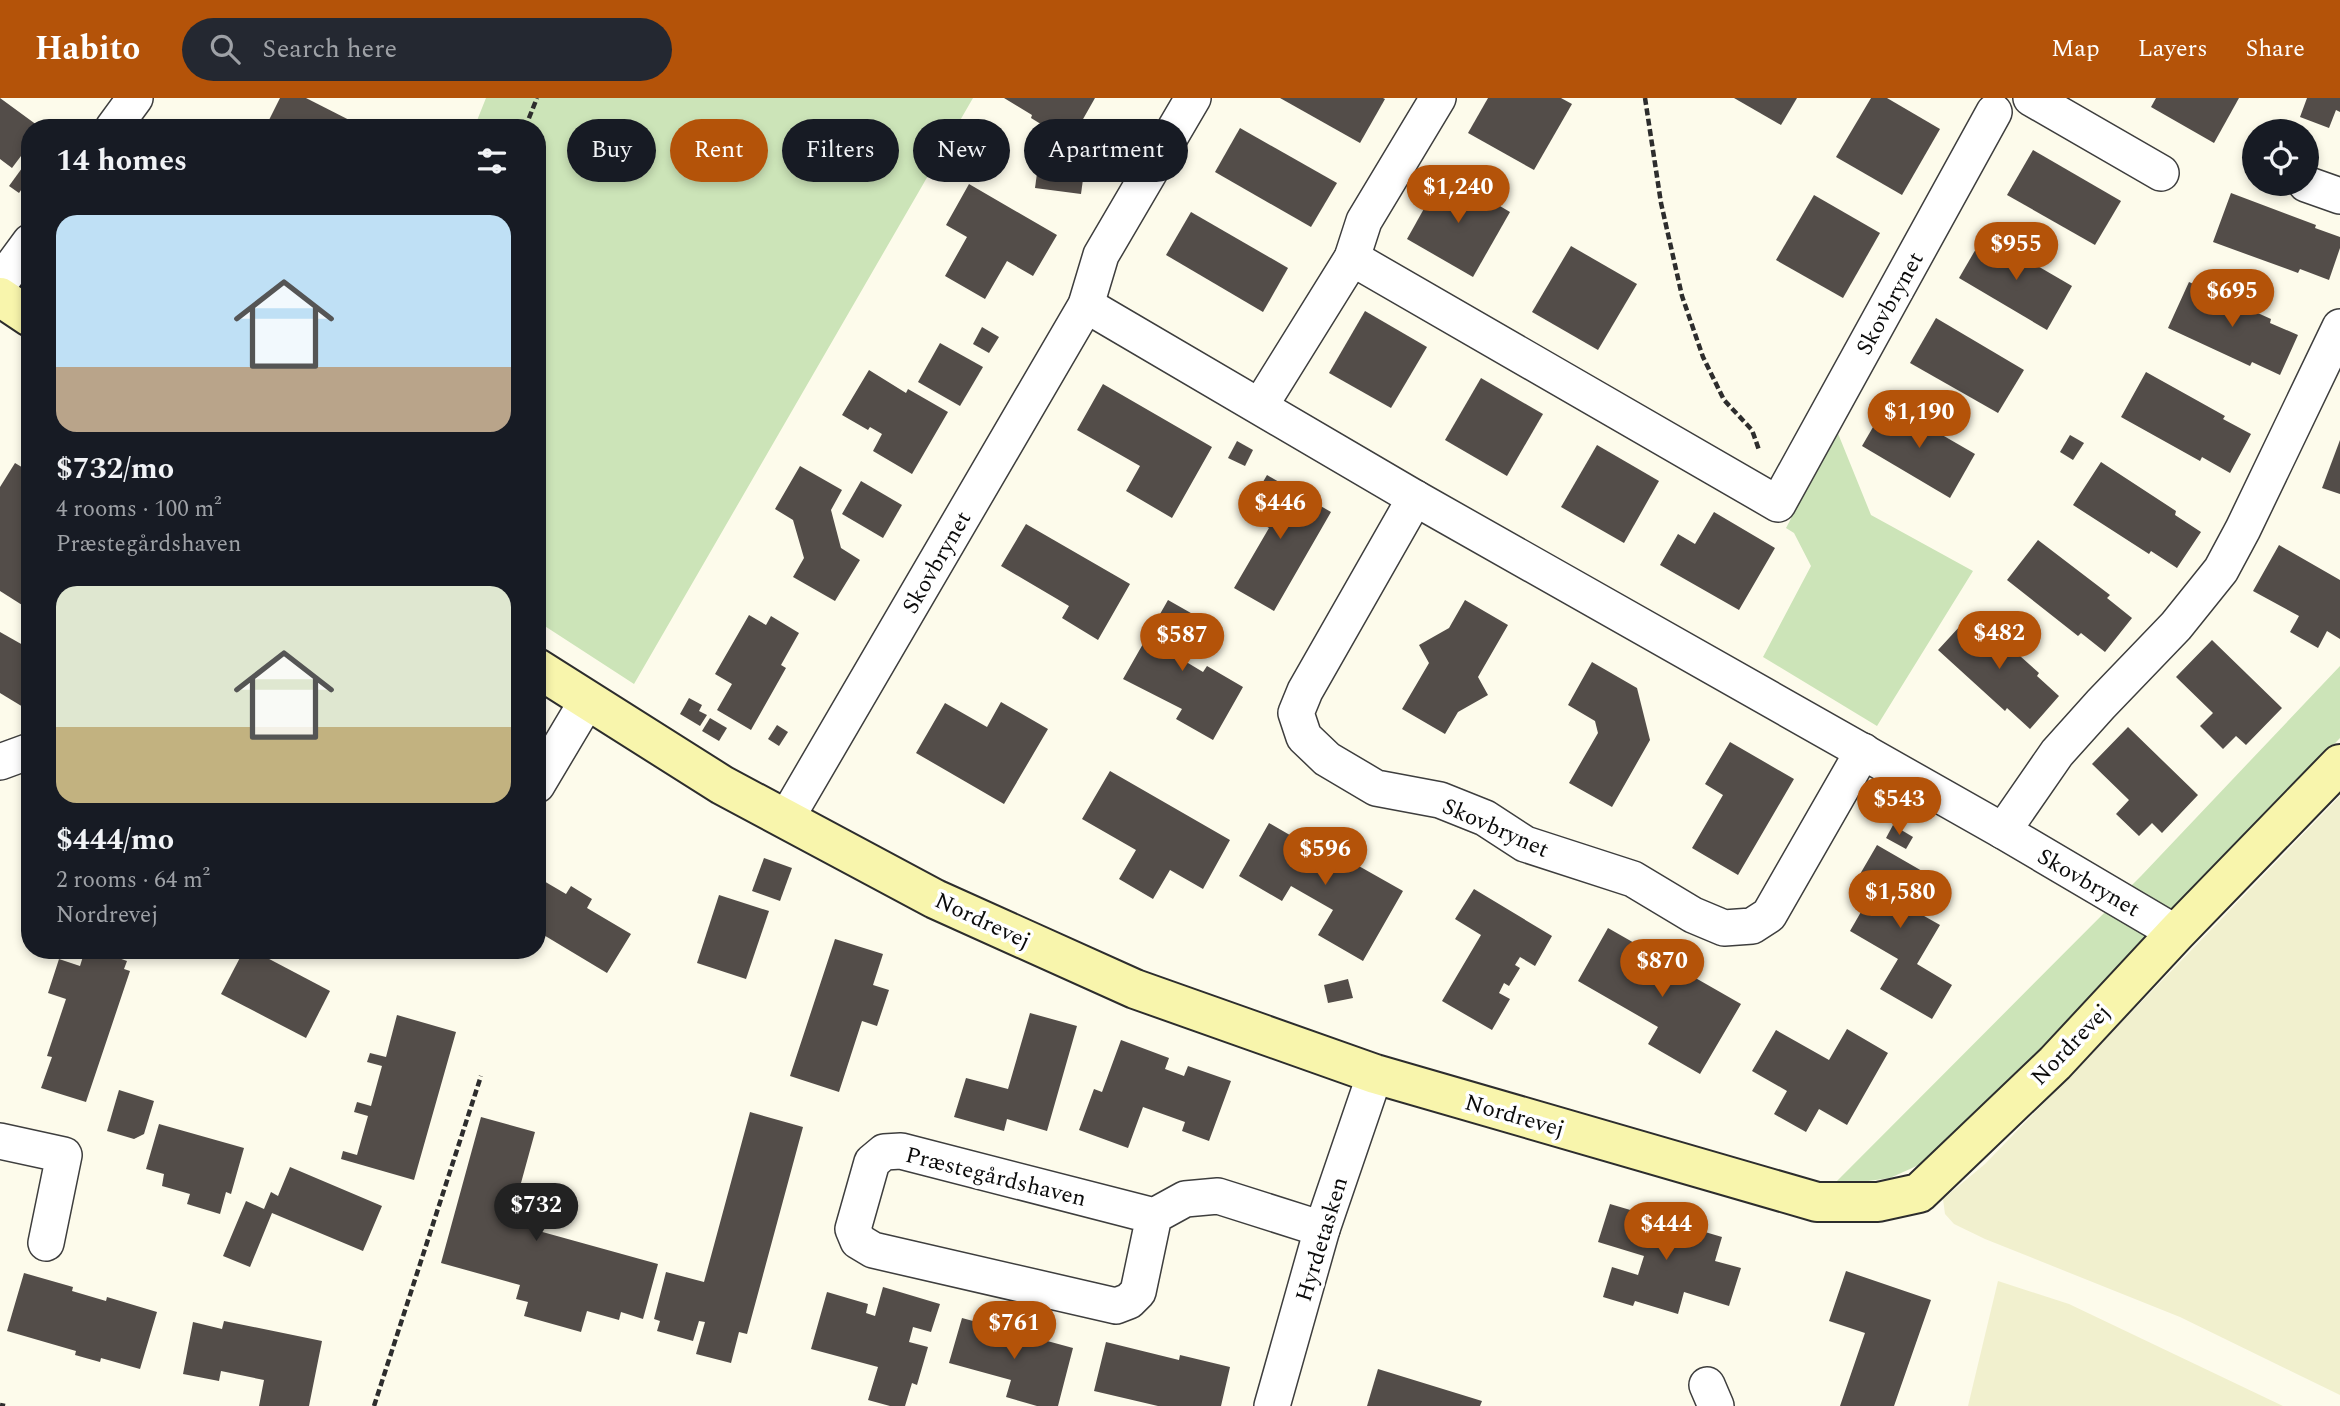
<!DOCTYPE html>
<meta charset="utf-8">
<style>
:root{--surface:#171b24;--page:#242831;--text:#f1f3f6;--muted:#9ea1a6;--accent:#b45309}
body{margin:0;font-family:Spectral,serif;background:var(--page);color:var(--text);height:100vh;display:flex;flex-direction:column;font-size:26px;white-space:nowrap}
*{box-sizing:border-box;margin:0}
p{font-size:23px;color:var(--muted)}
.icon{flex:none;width:38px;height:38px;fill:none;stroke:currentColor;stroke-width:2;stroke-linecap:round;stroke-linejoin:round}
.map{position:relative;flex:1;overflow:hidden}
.details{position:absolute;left:21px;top:21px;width:525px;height:840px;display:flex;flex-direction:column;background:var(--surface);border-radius:28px;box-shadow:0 4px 10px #0003}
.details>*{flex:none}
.hud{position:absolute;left:567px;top:21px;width:665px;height:63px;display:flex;gap:14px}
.fabs{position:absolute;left:2242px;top:21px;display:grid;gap:14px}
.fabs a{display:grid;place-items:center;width:77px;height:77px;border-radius:50%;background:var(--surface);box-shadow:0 4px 10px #0003;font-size:35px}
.price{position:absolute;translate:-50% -60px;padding:0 16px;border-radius:24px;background:var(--accent);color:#fff;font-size:23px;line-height:46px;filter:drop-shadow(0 2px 4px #0008)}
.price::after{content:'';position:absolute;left:50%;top:42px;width:21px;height:16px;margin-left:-10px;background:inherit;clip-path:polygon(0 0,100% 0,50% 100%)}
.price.current{background:#222;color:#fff}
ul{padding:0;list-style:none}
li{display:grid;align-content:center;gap:14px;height:371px;padding:0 35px}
li span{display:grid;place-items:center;height:217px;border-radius:21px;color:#555}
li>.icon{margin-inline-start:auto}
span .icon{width:126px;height:126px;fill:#fffc;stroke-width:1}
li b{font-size:30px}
h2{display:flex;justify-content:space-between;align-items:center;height:84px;padding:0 35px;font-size:30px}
.tag{padding:0 24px;border-radius:32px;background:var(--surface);box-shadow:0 4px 10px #0003;font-size:24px;line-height:63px}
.tag.current{background:var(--accent);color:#fff}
header{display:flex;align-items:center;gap:42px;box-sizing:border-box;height:98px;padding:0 35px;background:var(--accent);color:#fff}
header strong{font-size:33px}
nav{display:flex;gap:38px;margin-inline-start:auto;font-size:24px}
.search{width:490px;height:63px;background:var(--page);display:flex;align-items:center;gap:18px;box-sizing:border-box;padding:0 24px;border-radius:38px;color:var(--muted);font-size:26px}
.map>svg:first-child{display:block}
</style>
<header>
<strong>Habito</strong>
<div class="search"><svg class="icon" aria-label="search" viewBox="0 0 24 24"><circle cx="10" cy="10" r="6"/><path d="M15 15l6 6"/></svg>Search here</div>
<nav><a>Map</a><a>Layers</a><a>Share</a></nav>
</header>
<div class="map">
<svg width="2340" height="1308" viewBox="0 0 2340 1308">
<rect width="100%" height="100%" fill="#fdfbeb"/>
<!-- farmland -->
<g fill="#f1f0ce">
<polygon points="2340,698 2340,1297 2180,1219 1985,1141 1954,1126 1945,1116 1943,1101 1985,1066"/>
<polygon points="1998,1183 2069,1206 2283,1308 1968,1308"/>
</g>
<!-- green -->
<g fill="#cce4b8">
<polygon points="486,0 973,0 634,586 537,523 537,30 474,30"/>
<polygon points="1837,333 1871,417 1973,473 1877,628 1763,559 1811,468 1794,435 1786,430"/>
<polygon points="2340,568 2340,640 1989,1007 1921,1066 1890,1080 1832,1088 2142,777"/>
</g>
<!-- building -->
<g fill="#534d49">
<polygon points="0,0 41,30 30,30 30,46 12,70 0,61"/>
<polygon points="280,0 306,0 365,30 265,30"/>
<polygon points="1004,0 1095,0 1070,44 1031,20 1032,17"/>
<polygon points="1280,0 1383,0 1385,1 1360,45"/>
<polygon points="1488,0 1561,0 1572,6 1534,72 1468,35"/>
<polygon points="1734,0 1797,0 1781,27"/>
<polygon points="1871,0 1887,0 1940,31 1902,97 1836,59"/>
<polygon points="2156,0 2239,0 2214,45 2151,9"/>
<polygon points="2307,0 2340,0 2340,14 2336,12 2329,30 2300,19"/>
<polygon points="1240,30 1337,85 1311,129 1215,74"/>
<polygon points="1041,46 1087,52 1081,96 1035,90"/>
<polygon points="2033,52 2121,103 2095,147 2007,97"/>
<polygon points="25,66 30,69 30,79 19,95 9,88"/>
<polygon points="1444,75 1510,114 1473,179 1407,141"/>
<polygon points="969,86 1057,137 1033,178 1007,163 985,201 945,178 967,139 946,127"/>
<polygon points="2231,95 2316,127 2315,130 2340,139 2340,150 2329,182 2300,171 2298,175 2213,144"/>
<polygon points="1814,97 1880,135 1843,200 1776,162"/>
<polygon points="1191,114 1288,170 1263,214 1166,157"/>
<polygon points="1984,137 2072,188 2047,232 1959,180"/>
<polygon points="1571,148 1637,186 1598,252 1532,214"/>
<polygon points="2189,184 2271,221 2270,225 2298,237 2280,277 2252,264 2250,268 2168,230"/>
<polygon points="1365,213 1427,249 1391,310 1329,275"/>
<polygon points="1936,220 2024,272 1998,315 1910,265"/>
<polygon points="982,229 999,239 989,255 973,246"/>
<polygon points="940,245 983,269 960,308 918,284"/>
<polygon points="869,272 906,295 908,291 948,314 912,376 873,353 882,336 870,329 868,332 842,317"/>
<polygon points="2146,274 2225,318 2223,321 2251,336 2230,375 2202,359 2200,363 2121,319"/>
<polygon points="1481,280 1543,316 1507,378 1445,342"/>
<polygon points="1103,286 1212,349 1172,420 1126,393 1140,368 1077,332"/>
<polygon points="1887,305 1975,356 1950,400 1862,348"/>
<polygon points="2070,337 2084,345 2073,362 2060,354"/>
<polygon points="2340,342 2340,396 2322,390"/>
<polygon points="1237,343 1253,352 1245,368 1228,360"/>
<polygon points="1597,347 1659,383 1624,445 1561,409"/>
<polygon points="2101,364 2176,413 2175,417 2201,434 2177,470 2151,453 2149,456 2073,407"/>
<polygon points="15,365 30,374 30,512 0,493 0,389"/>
<polygon points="800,368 842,392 831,412 841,450 860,462 835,503 793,479 804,460 793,422 775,411"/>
<polygon points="1267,377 1331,414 1274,513 1234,490 1269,430 1245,415"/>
<polygon points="861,383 902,407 883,440 842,416"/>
<polygon points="1714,414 1775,450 1739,512 1660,467 1678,436 1695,446"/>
<polygon points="1026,426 1130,486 1098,542 1062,520 1069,508 1001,468"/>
<polygon points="2038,442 2110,497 2107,500 2132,520 2105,554 2081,535 2078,538 2007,482"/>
<polygon points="2279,447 2340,482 2340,541 2327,533 2318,550 2290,534 2299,518 2253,493"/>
<polygon points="1168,502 1205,523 1183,562 1203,574 1207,568 1243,589 1213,642 1176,621 1182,611 1123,581"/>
<polygon points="1465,502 1508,527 1478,579 1488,597 1458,614 1445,636 1402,611 1429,565 1419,547 1449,530"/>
<polygon points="1972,515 2039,575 2037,578 2059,598 2030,631 2007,610 2005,613 1938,552"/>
<polygon points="749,517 766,527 771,518 799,535 781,567 786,570 751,632 717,612 732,586 715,576"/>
<polygon points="0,534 30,551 30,608 28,612 0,595"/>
<polygon points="2212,542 2282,610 2246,647 2236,638 2223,651 2200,628 2213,615 2176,579"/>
<polygon points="1592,564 1637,590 1650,642 1612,709 1569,685 1598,635 1595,623 1568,607"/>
<polygon points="689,600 702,607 699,613 707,617 700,628 680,616"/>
<polygon points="1001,604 1048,631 1004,706 916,655 945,605 987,629"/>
<polygon points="710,620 727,630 719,643 702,633"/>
<polygon points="777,627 788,634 779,648 768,641"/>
<polygon points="2128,629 2198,697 2162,735 2152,725 2139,738 2116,716 2129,702 2092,666"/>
<polygon points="1730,644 1794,681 1738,777 1692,750 1723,697 1705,686"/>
<polygon points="1110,673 1230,742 1203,791 1170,772 1153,801 1119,781 1136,752 1082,721"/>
<polygon points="1269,725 1307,747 1311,741 1403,793 1363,863 1318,837 1333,812 1291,788 1282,803 1239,778"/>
<polygon points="1893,727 1913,739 1906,751 1886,740"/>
<polygon points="1877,747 1929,777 1910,810 1940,827 1917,866 1952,887 1932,921 1880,891 1898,861 1850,833 1873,793 1856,783"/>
<polygon points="764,760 792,770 780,803 752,793"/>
<polygon points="537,779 566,796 571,788 592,801 587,810 631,836 607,875 537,833"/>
<polygon points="1474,791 1552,838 1535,868 1520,859 1515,867 1520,870 1509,888 1504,885 1499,895 1510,901 1492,932 1442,903 1481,837 1455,821"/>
<polygon points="719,797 769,813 746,881 697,865"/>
<polygon points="1608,830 1741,906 1700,976 1648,946 1658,929 1578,883"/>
<polygon points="835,841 883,856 873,887 889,892 877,928 862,923 839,994 790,978"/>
<polygon points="85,852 96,852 127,863 124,871 130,873 86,1004 41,990 52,959 47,958 66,901 48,895 59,861 80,868"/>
<polygon points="244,852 252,852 330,893 306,940 221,896"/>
<polygon points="1348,881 1353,900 1328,905 1324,887"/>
<polygon points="1030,915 1077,928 1047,1033 1007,1021 1004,1033 954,1019 966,980 1008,991"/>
<polygon points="397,917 456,934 414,1082 341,1061 343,1053 357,1057 368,1018 354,1014 357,1004 371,1008 382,968 367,964 370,955 386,959"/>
<polygon points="1847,931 1888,955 1847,1027 1819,1011 1806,1034 1774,1016 1787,993 1752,973 1776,932 1829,962"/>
<polygon points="1121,942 1169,960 1165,971 1184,978 1188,968 1231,983 1209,1043 1182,1033 1185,1024 1143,1009 1128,1050 1079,1032 1094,991 1102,994"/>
<polygon points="119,992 154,1003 144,1036 134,1041 107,1033"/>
<polygon points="750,1014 803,1029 747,1236 739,1234 731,1265 696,1256 705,1224 699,1223 693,1243 657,1233 660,1223 654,1221 666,1174 704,1184"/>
<polygon points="481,1019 535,1034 510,1125 658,1166 643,1221 621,1214 619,1222 587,1213 581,1234 524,1218 528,1204 516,1201 520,1187 441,1165"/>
<polygon points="159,1026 244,1050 231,1096 226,1094 220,1116 187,1106 190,1096 162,1088 164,1076 146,1071"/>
<polygon points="290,1069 382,1108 363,1153 272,1115 250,1169 223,1158 246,1103 264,1111 271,1094 278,1098"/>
<polygon points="1610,1106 1722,1139 1715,1163 1741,1170 1729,1208 1684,1194 1678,1216 1635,1203 1633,1208 1603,1199 1612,1169 1638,1177 1644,1158 1598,1144"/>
<polygon points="1846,1173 1931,1202 1894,1308 1840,1308 1865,1235 1829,1223"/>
<polygon points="24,1175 73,1189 72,1193 106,1203 107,1199 157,1214 140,1271 101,1260 100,1264 75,1257 76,1253 7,1233"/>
<polygon points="883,1189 940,1206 931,1234 913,1229 909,1244 928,1249 917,1287 912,1285 905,1308 890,1308 868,1302 878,1269 811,1251 827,1194 868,1206 866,1215 875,1218"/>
<polygon points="962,1220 1073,1250 1058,1308 1037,1308 1006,1299 1011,1282 949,1265"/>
<polygon points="224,1223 322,1243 309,1308 259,1308 264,1282 221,1273 219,1283 183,1276 193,1224 222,1231"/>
<polygon points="1106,1244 1179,1262 1180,1257 1230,1269 1221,1308 1158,1308 1094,1293"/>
<polygon points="1378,1271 1482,1303 1480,1308 1367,1308"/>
</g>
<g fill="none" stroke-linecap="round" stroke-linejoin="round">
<!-- street casing -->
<g stroke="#3e3e3e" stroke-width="38">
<g id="street">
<polyline points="2031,0 2161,75"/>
<polyline points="113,30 135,0"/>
<polyline points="2306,86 2340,98"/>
<polyline points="1352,160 1778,406 1994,14"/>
<polyline points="0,185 30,144"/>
<polyline points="1086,207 1415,400 2003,733 2176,835"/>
<polyline points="1260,308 1352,160 1364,123 1438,0"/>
<polyline points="1415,400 1305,593 1296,615 1304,639 1327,661 1376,690 1440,702 1485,720 1525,746 1633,781 1693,817 1724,830 1752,828 1769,817 1863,653"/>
<polyline points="0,664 30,653"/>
<polyline points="537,687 587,603"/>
<polyline points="786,721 1086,207 1101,157 1193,0"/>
<polyline points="2003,733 2057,655 2101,606 2176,528 2221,472 2243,431 2340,229"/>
<polyline points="0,1043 64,1057 46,1145"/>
<polyline points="1154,1118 1138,1194 1129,1203 1116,1208 873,1152 858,1143 853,1131 872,1064 884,1054 901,1053 1154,1118 1185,1101 1218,1098 1322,1131"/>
<polyline points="1707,1287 1716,1308"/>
<polyline points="1272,1308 1322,1131 1375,976"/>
</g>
</g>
<!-- secondary casing -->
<g stroke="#2d2d2d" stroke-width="42">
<g id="secondary">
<polyline points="0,199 30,219"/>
<polyline points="537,570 722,687 935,801 1135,891 1375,976 1817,1104 1878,1104 1919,1095 2055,965 2176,835 2340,666"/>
</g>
</g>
<!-- path -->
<g stroke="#2d2d2d" stroke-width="4.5" stroke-dasharray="7 3.5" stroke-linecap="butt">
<polyline points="1645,0 1661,105 1682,198 1703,259 1724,302 1752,332 1759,352"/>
<polyline points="525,30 537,0"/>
<polyline points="0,1307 5,1308"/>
<polyline points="374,1308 481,978"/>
</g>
<!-- street -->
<use href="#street" stroke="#fff" stroke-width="35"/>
<!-- secondary -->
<use href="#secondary" stroke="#f8f5ac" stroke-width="38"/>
</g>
<g text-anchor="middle" stroke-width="7" stroke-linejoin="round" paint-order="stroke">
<!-- street labels -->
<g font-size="23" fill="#0b0b0b" stroke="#fff">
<text transform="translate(1889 205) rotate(-61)" y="8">Skovbrynet</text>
<text transform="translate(936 464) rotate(-60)" y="8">Skovbrynet</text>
<text transform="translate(1496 729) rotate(24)" y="8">Skovbrynet</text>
<text transform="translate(2089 784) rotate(30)" y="8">Skovbrynet</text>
<text transform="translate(983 822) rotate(25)" y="8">Nordrevej</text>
<text transform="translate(2070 946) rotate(-46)" y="8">Nordrevej</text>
<text transform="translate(1515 1017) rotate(16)" y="8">Nordrevej</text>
<text transform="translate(996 1078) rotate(14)" y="8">Præstegårdshaven</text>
<text transform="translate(1321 1141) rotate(-73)" y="8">Hyrdetasken</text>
</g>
</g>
</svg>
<div class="fabs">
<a><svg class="icon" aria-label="locate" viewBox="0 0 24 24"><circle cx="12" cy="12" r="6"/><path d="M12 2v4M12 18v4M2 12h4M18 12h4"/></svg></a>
</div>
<b class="price" style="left:1458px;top:127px">$1,240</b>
<b class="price" style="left:2016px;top:184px">$955</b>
<b class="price" style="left:2232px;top:231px">$695</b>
<b class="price" style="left:1919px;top:352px">$1,190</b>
<b class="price" style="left:1280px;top:443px">$446</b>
<b class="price" style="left:1999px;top:573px">$482</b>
<b class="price" style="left:1182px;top:575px">$587</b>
<b class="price" style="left:1899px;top:739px">$543</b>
<b class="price" style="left:1325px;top:789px">$596</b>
<b class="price" style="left:1900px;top:832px">$1,580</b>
<b class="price" style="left:1662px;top:901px">$870</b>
<b class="price current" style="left:536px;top:1145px">$732</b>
<b class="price" style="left:1666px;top:1164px">$444</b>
<b class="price" style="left:1014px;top:1263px">$761</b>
<div class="hud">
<a class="tag">Buy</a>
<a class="tag current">Rent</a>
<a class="tag">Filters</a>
<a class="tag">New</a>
<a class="tag">Apartment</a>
</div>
<section class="details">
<h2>14 homes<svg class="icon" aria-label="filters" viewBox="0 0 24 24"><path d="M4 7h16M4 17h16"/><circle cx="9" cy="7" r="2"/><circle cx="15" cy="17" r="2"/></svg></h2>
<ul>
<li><span style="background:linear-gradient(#bfe0f5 70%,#b9a48a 0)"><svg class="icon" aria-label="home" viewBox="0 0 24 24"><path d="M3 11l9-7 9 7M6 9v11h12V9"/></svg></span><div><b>$732/mo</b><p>4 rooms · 100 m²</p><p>Præstegårdshaven</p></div></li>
<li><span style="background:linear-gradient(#dfe7d0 65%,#c2b280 0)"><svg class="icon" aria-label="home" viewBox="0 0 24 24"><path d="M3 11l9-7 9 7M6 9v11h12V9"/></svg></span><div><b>$444/mo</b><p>2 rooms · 64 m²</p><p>Nordrevej</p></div></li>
</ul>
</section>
</div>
